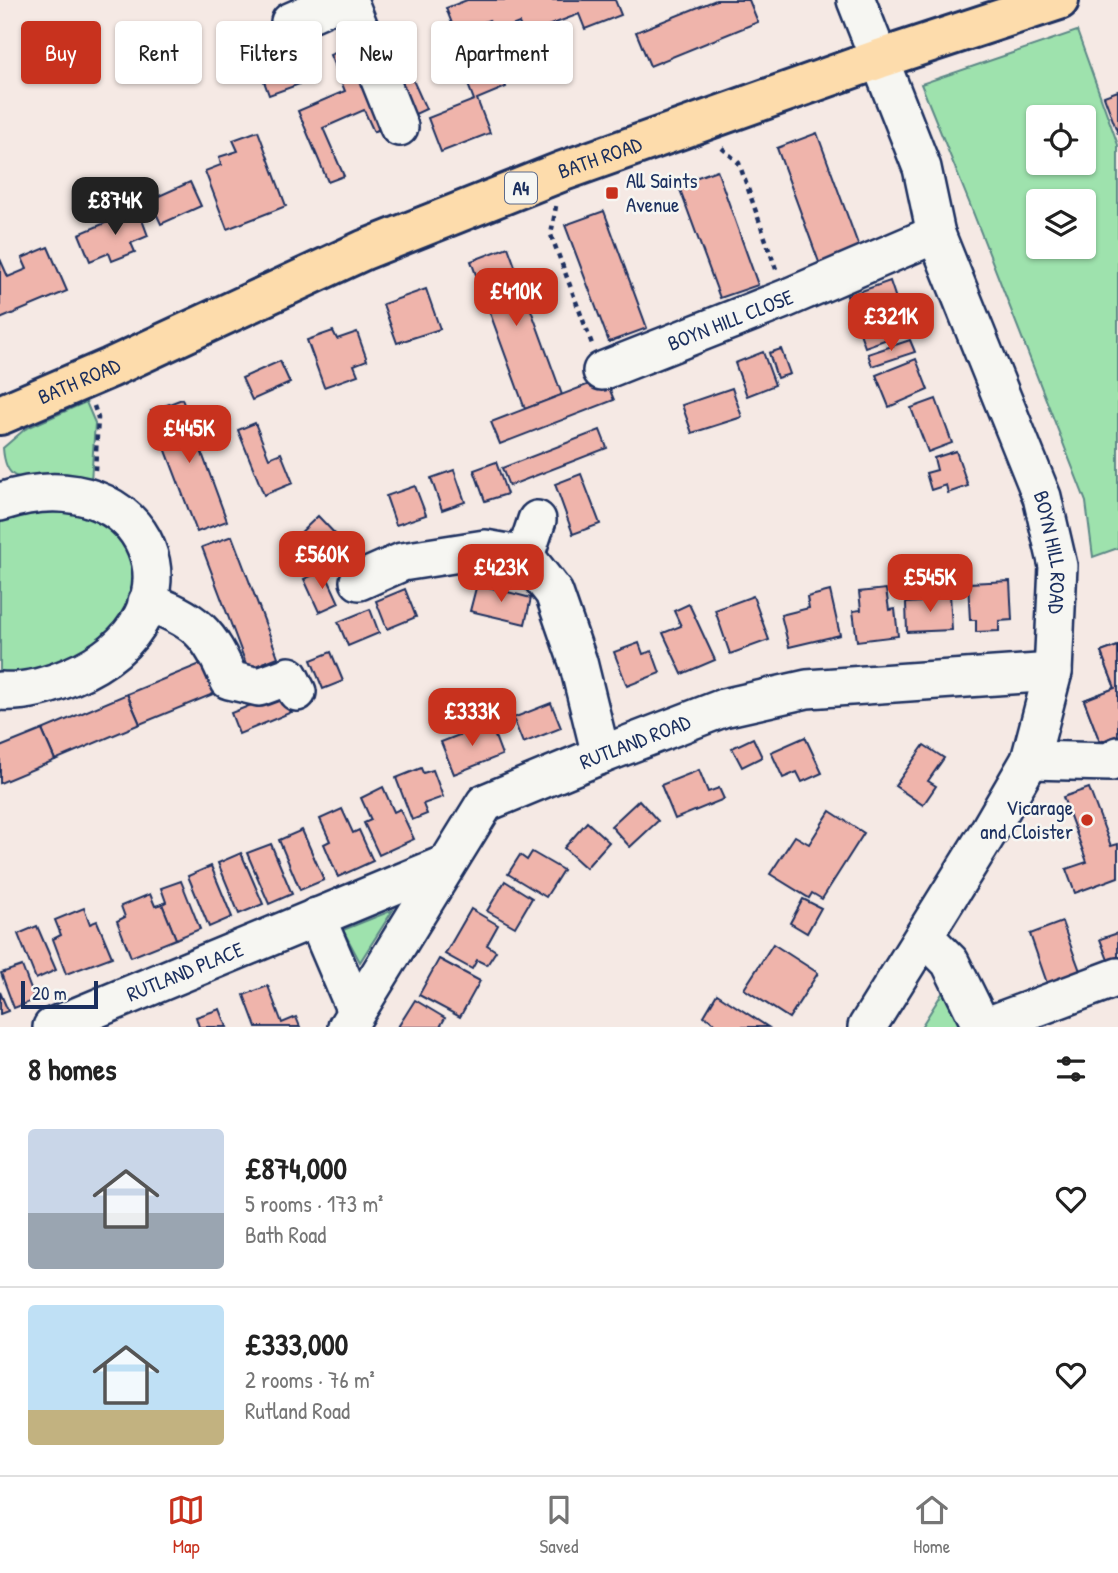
<!DOCTYPE html>
<meta charset="utf-8">
<style>
:root{--surface:#fff;--page:#f6f6f6;--text:#222;--muted:#767676;--line:#e0e0e0;--accent:#c8321e}
body{margin:0;font-family:"Patrick Hand",sans-serif;background:var(--page);color:var(--text);height:100vh;display:flex;flex-direction:column;font-size:26px;white-space:nowrap}
*{box-sizing:border-box;margin:0}
p{font-size:23px;color:var(--muted)}
.icon{flex:none;width:38px;height:38px;fill:none;stroke:currentColor;stroke-width:2;stroke-linecap:round;stroke-linejoin:round}
.map{position:relative;height:1027px;overflow:hidden}
.panel{display:flex;flex-direction:column;background:var(--surface);flex:1}
.panel>*{flex:none}
.hud{position:absolute;left:21px;top:21px;width:700px;height:63px;display:flex;gap:14px}
.fabs{position:absolute;left:1026px;top:105px;display:grid;gap:14px}
.fabs a{display:grid;place-items:center;width:70px;height:70px;border-radius:7px;background:var(--surface);box-shadow:0 2px 5px #0004;font-size:35px}
.scale{position:absolute;left:21px;bottom:18px;width:77px;box-sizing:border-box;padding-left:7px;border:4px solid #1b2f5e;border-top:0;font-size:19px;line-height:24px;white-space:nowrap;color:#1b2f5e;-webkit-text-stroke:5px #f6f6f2;paint-order:stroke}
.price{position:absolute;translate:-50% -60px;padding:0 16px;border-radius:14px;background:var(--accent);color:#fff;font-size:23px;line-height:46px;filter:drop-shadow(0 2px 4px #0008)}
.price::after{content:'';position:absolute;left:50%;top:42px;width:21px;height:16px;margin-left:-10px;background:inherit;clip-path:polygon(0 0,100% 0,50% 100%)}
.price.current{background:#222;color:#fff}
ul{padding:0;list-style:none}
li{display:flex;align-items:center;gap:21px;height:175px;padding:0 28px}
li+li{border-top:2px solid var(--line)}
li span{display:grid;place-items:center;flex:none;width:196px;height:140px;border-radius:7px;color:#555}
li>.icon{margin-inline-start:auto}
span .icon{width:84px;height:84px;fill:#fffc;stroke-width:1}
li b{font-size:30px}
h2{display:flex;justify-content:space-between;align-items:center;height:84px;padding:0 28px;font-size:30px}
.pill{padding:0 24px;border-radius:7px;background:var(--surface);box-shadow:0 2px 5px #0004;font-size:24px;line-height:63px}
.pill.current{background:var(--accent);color:#fff}
.tab-bar{display:flex;justify-content:space-around;align-items:center;height:98px;border-top:2px solid var(--line);background:var(--surface);font-size:19px;color:var(--muted)}
.tab-bar a{display:grid;justify-items:center;gap:4px}
.tab-bar .current{color:var(--accent)}
.map>svg:first-child{display:block}
</style>
<div class="map">
<svg width="1118" height="1027" viewBox="0 0 1118 1027">
<rect width="100%" height="100%" fill="#f5e9e4"/>
<filter id="ink" filterUnits="userSpaceOnUse"><feTurbulence type="fractalNoise" baseFrequency=".0143" numOctaves="2"/><feDisplacementMap in="SourceGraphic" scale="14" xChannelSelector="R" yChannelSelector="G"/><feConvolveMatrix kernelMatrix="1 2 1 2 8 2 1 2 1" color-interpolation-filters="sRGB"/></filter>
<g filter="url(#ink)">
<!-- green -->
<g fill="#9ee2ad" stroke="#5c8886" stroke-width="2" fill-rule="evenodd">
<path d="M1077 31 1118 145V548L1093 557 1086 502 969 202 921 84ZM1083 117V163H1038V117ZM1083 201V247H1038V201Z"/>
<path d="M86 402 95 423 91 481C81 479 69 475 59 475 29 476 6 490 3 448L25 429Z"/>
<polygon points="81,507 118,526 138,554 130,621 49,672 0,678 0,519"/>
<polygon points="393,910 360,962 343,930"/>
<polygon points="953,976 976,1018 956,1027 921,1027"/>
</g>
<!-- building -->
<g fill="#efb4ab" stroke="#1b2f5e" stroke-width="2">
<polygon points="467,0 615,0 621,15 585,29 579,14 524,35 519,23 494,33 489,20 481,23 506,87 477,99 490,133 441,152 428,118 474,100 453,46 460,44 446,8"/>
<polygon points="716,0 749,0 758,22 650,66 636,32"/>
<polygon points="261,33 270,58 300,47 311,80 269,95 258,65 248,68 238,41"/>
<polygon points="395,40 426,109 409,117 378,47"/>
<polygon points="351,46 385,126 374,132 364,110 323,128 344,176 328,182 298,111 345,91 330,55"/>
<polygon points="1118,91 1118,134 1104,96"/>
<polygon points="258,131 286,206 227,229 205,171 221,165 219,157 238,151 233,140"/>
<polygon points="817,133 860,250 820,265 777,148"/>
<polygon points="717,170 758,285 720,298 678,184"/>
<polygon points="190,182 201,206 161,224 150,200"/>
<polygon points="138,209 148,236 131,243 135,252 112,261 109,253 90,261 79,234"/>
<polygon points="604,211 647,328 609,342 565,225"/>
<polygon points="48,247 67,291 0,319 0,259 8,277 27,269 22,258"/>
<polygon points="508,247 562,395 525,409 471,261"/>
<polygon points="890,281 907,332 865,347 847,296"/>
<polygon points="426,289 440,329 397,343 383,304"/>
<polygon points="333,331 337,339 357,332 367,360 354,365 358,375 324,387 307,340"/>
<polygon points="910,340 915,352 872,366 868,354"/>
<polygon points="781,349 790,374 777,378 769,353"/>
<polygon points="763,352 775,385 747,396 735,363"/>
<polygon points="916,359 928,390 889,407 876,375"/>
<polygon points="280,361 290,383 252,400 242,378"/>
<polygon points="605,378 614,400 500,444 491,422"/>
<polygon points="732,388 742,417 692,433 682,405"/>
<polygon points="182,399 227,521 197,532 151,411"/>
<polygon points="936,399 952,443 928,452 911,408"/>
<polygon points="255,423 269,458 281,453 293,483 264,495 238,430"/>
<polygon points="600,430 607,448 509,486 502,468"/>
<polygon points="956,451 968,486 948,493 946,485 931,490 926,473 937,470 934,458"/>
<polygon points="496,462 507,494 485,501 474,470"/>
<polygon points="454,470 465,502 442,510 431,478"/>
<polygon points="581,474 600,524 573,534 555,484"/>
<polygon points="415,486 426,515 396,525 386,496"/>
<polygon points="318,516 339,538 316,560 295,538"/>
<polygon points="232,536 278,657 248,669 202,547"/>
<polygon points="324,570 339,603 319,612 304,579"/>
<polygon points="1010,581 1012,620 999,621 999,631 976,632 976,620 970,620 968,583"/>
<polygon points="477,584 531,598 525,624 470,611"/>
<polygon points="405,589 416,617 387,629 376,601"/>
<polygon points="886,589 889,610 895,609 898,636 857,641 853,611 861,610 859,592"/>
<polygon points="830,591 840,635 789,647 781,615 809,608 807,597"/>
<polygon points="950,593 952,630 907,632 906,603 920,602 920,595"/>
<polygon points="753,596 769,640 730,654 715,610"/>
<polygon points="689,604 715,660 682,674 663,633 681,626 674,611"/>
<polygon points="370,609 379,633 348,646 338,622"/>
<polygon points="639,643 643,654 652,651 660,673 627,686 614,652"/>
<polygon points="1118,646 1118,735 1100,742 1084,700 1115,688 1101,652"/>
<polygon points="1118,646 1118,735 1100,742 1084,700 1115,688 1101,652"/>
<polygon points="331,652 343,681 323,689 311,660"/>
<polygon points="205,662 218,692 140,724 127,694"/>
<polygon points="286,691 294,711 239,734 231,713"/>
<polygon points="127,694 140,724 55,760 42,730"/>
<polygon points="551,703 561,728 523,743 513,718"/>
<polygon points="490,723 502,755 454,774 441,742"/>
<polygon points="42,730 55,760 0,783 0,747"/>
<polygon points="805,737 822,773 802,782 797,772 783,778 771,752"/>
<polygon points="753,738 762,757 742,767 732,748"/>
<polygon points="924,745 944,758 928,781 936,786 923,805 895,786"/>
<polygon points="421,768 423,773 433,770 443,797 423,804 427,814 412,820 396,778"/>
<polygon points="699,770 708,792 719,788 724,799 675,819 661,785"/>
<polygon points="383,787 394,812 400,809 414,839 379,855 364,823 371,820 361,798"/>
<polygon points="1089,788 1111,846 1118,844 1118,877 1075,893 1066,869 1087,862 1063,797"/>
<polygon points="639,800 658,821 630,847 611,826"/>
<polygon points="342,809 353,833 359,830 373,861 338,877 324,844 330,841 320,819"/>
<polygon points="830,811 864,833 822,899 812,893 809,898 770,874 795,836 809,844"/>
<polygon points="587,822 609,842 586,868 564,848"/>
<polygon points="302,830 324,880 300,890 279,840"/>
<polygon points="271,844 292,894 269,904 247,853"/>
<polygon points="532,852 563,870 546,897 508,874 520,855 527,860"/>
<polygon points="241,853 263,904 239,914 218,863"/>
<polygon points="211,866 232,917 209,927 188,876"/>
<polygon points="181,881 200,929 176,939 162,904 166,902 161,888"/>
<polygon points="505,881 532,898 515,927 487,911"/>
<polygon points="150,894 155,906 162,904 176,939 131,957 117,921 125,917 121,906"/>
<polygon points="803,899 821,908 807,933 790,923"/>
<polygon points="84,908 90,924 97,921 112,957 66,974 53,939 61,935 55,920"/>
<polygon points="471,909 498,925 487,945 496,951 487,965 477,960 472,969 445,954"/>
<polygon points="1062,922 1080,971 1047,983 1030,934"/>
<polygon points="37,926 56,970 36,979 18,934"/>
<polygon points="1118,933 1118,957 1108,960 1100,939"/>
<polygon points="773,944 818,973 789,1018 744,989"/>
<polygon points="439,959 480,981 460,1017 419,995"/>
<polygon points="22,966 35,1000 14,1008 1,973"/>
<polygon points="268,986 282,1023 296,1017 300,1027 256,1027 244,995"/>
<polygon points="0,992 8,1011 0,1014"/>
<polygon points="717,994 768,1027 721,1027 704,1016"/>
<polygon points="415,1000 445,1018 440,1027 398,1027"/>
<polygon points="220,1009 227,1027 199,1027 196,1017"/>
</g>
<g fill="none" stroke-linecap="round" stroke-linejoin="round">
<!-- minor casing -->
<g stroke="#1b2f5e" stroke-width="42">
<g id="minor">
<polyline points="348,0 399,127"/>
<path id="s1" d="M856 0 922 168 936 234 1042 497 1058 566 1053 672 1030 760 987 834 867 1027"/>
<polyline points="290,22 340,0"/>
<path id="s2" d="M602 371 787 298 936 234"/>
<path d="M0 502C151 453 215 615 72 676 51 685 23 693 0 691"/>
<polyline points="525,556 537,520"/>
<polyline points="359,581 402,562 485,549 525,556 554,593 578,662 601,755"/>
<path d="M147 602C195 619 210 632 229 680L259 687 289 676 297 692"/>
<polyline points="1030,760 1111,762 1118,756"/>
<polyline points="316,917 356,1011"/>
<polyline points="924,936 950,962 982,1027"/>
<path id="s3" d="M52 1027 446 864"/>
<path id="s4" d="M347 1027 485 803 601 755 723 708 807 689 1053 672"/>
<polyline points="984,1027 1118,977"/>
</g>
</g>
<!-- major casing -->
<g stroke="#1b2f5e" stroke-width="44">
<g id="major">
<path id="s5" d="M0 415 110 368 364 250 563 171 879 59 1059 0"/>
</g>
</g>
<!-- path -->
<g stroke="#1b2f5e" stroke-width="4.5" stroke-dasharray="5 5" stroke-linecap="butt">
<polyline points="722,148 739,163 777,272"/>
<polyline points="556,206 551,235 592,344"/>
<polyline points="94,406 98,418 95,470"/>
</g>
<!-- minor -->
<use href="#minor" stroke="#f6f6f2" stroke-width="37"/>
<!-- major -->
<use href="#major" stroke="#fddcac" stroke-width="38"/>
</g>
</g>
<!-- markers -->
<g fill="#c8321e" stroke="#f6f6f2" stroke-width="2.5">
<rect x="605" y="186" width="14" height="14" rx="3.5"/>
<circle cx="1087" cy="820" r="7"/>
</g>
<g text-anchor="middle" stroke-width="5" stroke-linejoin="round" paint-order="stroke">
<!-- shield labels -->
<rect fill="#f6f6f2" stroke="#5d6b8a" stroke-width="2" x="505" y="172.5" width="32" height="31" rx="5"/>
<g font-size="19" font-weight="bold" fill="#1b2f5e">
<text x="521" y="195">A4</text>
</g>
<!-- street labels -->
<g font-size="21" fill="#1b2f5e" stroke="#f6f6f2">
<text dy="7" stroke="none"><textPath href="#s5" startOffset="653">BATH ROAD</textPath></text>
<text dy="7" stroke="none"><textPath href="#s2" startOffset="138">BOYN HILL CLOSE</textPath></text>
<text dy="7" stroke="none"><textPath href="#s5" startOffset="86">BATH ROAD</textPath></text>
<text dy="7" stroke="none"><textPath href="#s1" startOffset="588">BOYN HILL ROAD</textPath></text>
<text dy="7" stroke="none"><textPath href="#s4" startOffset="425">RUTLAND ROAD</textPath></text>
<text dy="7" stroke="none"><textPath href="#s3" startOffset="144">RUTLAND PLACE</textPath></text>
</g>
<!-- poi labels -->
<g font-size="21" fill="#1b2f5e" stroke="#f6f6f2" text-anchor="start">
<text x="626" y="188">All Saints<tspan x="626" dy="24">Avenue</tspan></text>
<text x="1073" y="815" text-anchor="end">Vicarage<tspan x="1073" dy="24">and Cloister</tspan></text>
</g>
</g>
</svg>
<div class="fabs">
<a><svg class="icon" aria-label="locate" viewBox="0 0 24 24"><circle cx="12" cy="12" r="6"/><path d="M12 2v4M12 18v4M2 12h4M18 12h4"/></svg></a>
<a><svg class="icon" aria-label="layers" viewBox="0 0 24 24"><path d="M12 4l9 5-9 5-9-5zM3 14l9 5 9-5"/></svg></a>
</div>
<div class="scale">20 m</div>
<b class="price current" style="left:115px;top:237px">£874K</b>
<b class="price" style="left:516px;top:328px">£410K</b>
<b class="price" style="left:891px;top:353px">£321K</b>
<b class="price" style="left:189px;top:465px">£445K</b>
<b class="price" style="left:322px;top:591px">£560K</b>
<b class="price" style="left:501px;top:604px">£423K</b>
<b class="price" style="left:930px;top:614px">£545K</b>
<b class="price" style="left:472px;top:748px">£333K</b>
<div class="hud">
<a class="pill current">Buy</a>
<a class="pill">Rent</a>
<a class="pill">Filters</a>
<a class="pill">New</a>
<a class="pill">Apartment</a>
</div>
</div>
<section class="panel">
<h2>8 homes<svg class="icon" aria-label="filters" viewBox="0 0 24 24"><path d="M4 7h16M4 17h16"/><circle cx="9" cy="7" r="2"/><circle cx="15" cy="17" r="2"/></svg></h2>
<ul>
<li><span style="background:linear-gradient(#c9d6e8 60%,#9aa5b1 0)"><svg class="icon" aria-label="home" viewBox="0 0 24 24"><path d="M3 11l9-7 9 7M6 9v11h12V9"/></svg></span><div><b>£874,000</b><p>5 rooms · 173 m²</p><p>Bath Road</p></div><svg class="icon" aria-label="heart" viewBox="0 0 24 24"><path d="M12 20l-8-8c-3-5 5-10 8-4 3-6 11-1 8 4z"/></svg></li>
<li><span style="background:linear-gradient(#bfe0f5 75%,#c2b280 0)"><svg class="icon" aria-label="home" viewBox="0 0 24 24"><path d="M3 11l9-7 9 7M6 9v11h12V9"/></svg></span><div><b>£333,000</b><p>2 rooms · 76 m²</p><p>Rutland Road</p></div><svg class="icon" aria-label="heart" viewBox="0 0 24 24"><path d="M12 20l-8-8c-3-5 5-10 8-4 3-6 11-1 8 4z"/></svg></li>
</ul>
</section>
<nav class="tab-bar">
<a class="current"><svg class="icon" aria-label="map" viewBox="0 0 24 24"><path d="M3 6l6-2 6 2 6-2v14l-6 2-6-2-6 2zM9 4v14M15 6v14"/></svg>Map</a>
<a><svg class="icon" aria-label="saved" viewBox="0 0 24 24"><path d="M7 4h10v16l-5-4-5 4z"/></svg>Saved</a>
<a><svg class="icon" aria-label="home" viewBox="0 0 24 24"><path d="M3 11l9-7 9 7M6 9v11h12V9"/></svg>Home</a>
</nav>
